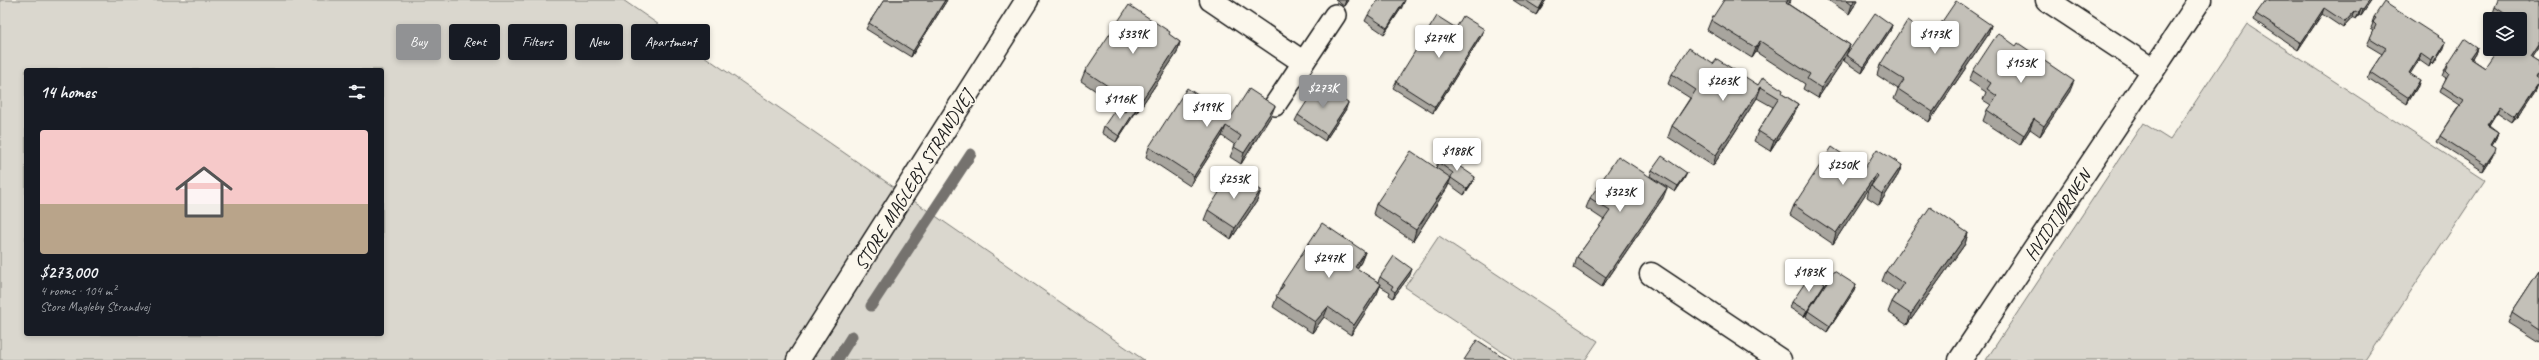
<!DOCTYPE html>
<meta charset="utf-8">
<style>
:root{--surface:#171b24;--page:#242831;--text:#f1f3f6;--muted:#9ea1a6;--accent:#919294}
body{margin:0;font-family:Caveat,sans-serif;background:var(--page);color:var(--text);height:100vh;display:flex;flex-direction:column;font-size:15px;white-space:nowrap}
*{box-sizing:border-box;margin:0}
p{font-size:13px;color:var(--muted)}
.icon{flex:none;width:22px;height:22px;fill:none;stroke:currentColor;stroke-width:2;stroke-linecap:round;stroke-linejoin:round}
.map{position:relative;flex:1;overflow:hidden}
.panel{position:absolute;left:24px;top:68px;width:360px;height:268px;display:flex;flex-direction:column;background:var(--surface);border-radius:4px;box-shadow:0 2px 6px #0003}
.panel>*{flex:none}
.top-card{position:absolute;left:396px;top:24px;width:380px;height:36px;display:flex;gap:8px}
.buttons{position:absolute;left:2483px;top:12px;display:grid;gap:8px}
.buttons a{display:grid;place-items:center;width:44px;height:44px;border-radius:4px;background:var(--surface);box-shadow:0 2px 6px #0003;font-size:20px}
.price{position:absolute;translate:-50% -34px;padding:0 9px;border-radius:4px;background:#fff;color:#222;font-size:13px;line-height:26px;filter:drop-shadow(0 1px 2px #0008)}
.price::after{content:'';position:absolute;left:50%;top:24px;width:12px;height:9px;margin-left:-6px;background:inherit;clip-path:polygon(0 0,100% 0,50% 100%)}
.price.active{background:var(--accent);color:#fff}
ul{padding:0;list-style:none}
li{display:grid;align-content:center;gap:8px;height:212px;padding:0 16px}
li span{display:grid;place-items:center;height:124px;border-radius:4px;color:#555}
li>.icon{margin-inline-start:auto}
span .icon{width:72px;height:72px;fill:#fffc;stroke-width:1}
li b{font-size:17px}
h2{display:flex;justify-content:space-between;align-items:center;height:48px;padding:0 16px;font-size:17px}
.chip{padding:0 14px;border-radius:4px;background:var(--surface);box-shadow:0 2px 6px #0003;font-size:14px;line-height:36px}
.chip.active{background:var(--accent);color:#fff}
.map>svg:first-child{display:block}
</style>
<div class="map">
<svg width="2539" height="360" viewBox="0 0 2539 360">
<rect width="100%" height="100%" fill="#fbf7ec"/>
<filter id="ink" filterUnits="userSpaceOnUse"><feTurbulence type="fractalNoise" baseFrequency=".025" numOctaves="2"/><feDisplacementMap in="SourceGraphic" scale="8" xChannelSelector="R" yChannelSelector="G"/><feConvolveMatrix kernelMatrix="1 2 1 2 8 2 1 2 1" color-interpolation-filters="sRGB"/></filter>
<g filter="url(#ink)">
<!-- green -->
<g fill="#dad7ce" stroke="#7b7a75" fill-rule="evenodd">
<path d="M0 0H623L1144 360H0ZM26 70H382V334H26Z"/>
<polygon points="2247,24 2485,180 2365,360 1986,360 2143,123 2170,140"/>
<polygon points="1439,236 1598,341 1585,360 1515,360 1405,287"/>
</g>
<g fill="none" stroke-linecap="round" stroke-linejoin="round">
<!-- stream -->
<g stroke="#74726e" stroke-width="11">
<polyline points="871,306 971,154"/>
<polyline points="837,360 852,336"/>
</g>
<!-- service casing -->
<g stroke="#1c1c1c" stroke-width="24">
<polyline id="service" points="1275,105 1335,15"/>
</g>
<!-- minor casing -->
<g stroke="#1c1c1c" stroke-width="25">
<g id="minor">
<polyline points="1211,0 1303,62"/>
<polyline points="2047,0 2153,70"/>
<polyline points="1651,274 1780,360"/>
<polyline points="798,360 1027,0"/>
<polyline points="1960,360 2200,0"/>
</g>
</g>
<!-- service -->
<use href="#service" stroke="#fbf7ec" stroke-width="21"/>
<!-- minor -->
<use href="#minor" stroke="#fbf7ec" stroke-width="22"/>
</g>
<!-- wall -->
<g fill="#a8a59e" stroke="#1c1c1c">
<polygon points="884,0 947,0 911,57 866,29 869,23"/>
<polygon points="1335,0 1348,0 1344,6"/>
<polygon points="1513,0 1546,0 1536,15"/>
<polygon points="1791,0 1788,4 1850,45 1846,56 1818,98 1803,89 1805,84 1756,52 1752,58 1707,30 1711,20"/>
<polygon points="1828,0 1858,0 1849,14"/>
<polygon points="2268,0 2372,0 2361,16 2359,15 2356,19 2353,17 2343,28 2322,14 2298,50 2254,20 2256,14"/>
<polygon points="2539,0 2539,48 2532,58 2539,62 2539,73 2537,77 2537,89 2517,119 2515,118 2512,122 2497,112 2489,125 2498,132 2496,138 2492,144 2492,157 2483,171 2437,142 2440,136 2460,105 2440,92 2446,78 2443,76 2445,71 2444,71 2447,65 2477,48 2475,54 2472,59 2485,68 2520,49 2501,19 2493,13 2495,7 2530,1"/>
<polygon points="1402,7 1384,34 1365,21 1368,15"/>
<polygon points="2374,17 2444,48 2433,65 2431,63 2429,67 2419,60 2410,73 2418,86 2407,104 2368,78 2370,72 2382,54 2367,45 2374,30 2371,28 2373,23 2372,23"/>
<polygon points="1892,25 1890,31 1862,73 1844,61 1846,55"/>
<polygon points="1991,25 1988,35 1929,122 1894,99 1898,89 1877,75 1880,65 1931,38"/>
<polygon points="1456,28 1484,29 1482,35 1433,113 1393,88 1396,82"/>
<polygon points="1169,35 1180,42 1177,53 1136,114 1135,113 1116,142 1102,133 1104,126 1125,112 1128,108 1124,106 1123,109 1081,81 1085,71"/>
<polygon points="1713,64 1758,85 1782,94 1798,104 1794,114 1770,151 1754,141 1758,131 1773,107 1757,98 1713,166 1668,137 1672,126 1690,98 1668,84 1672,74"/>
<polygon points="1973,71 2070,91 2040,136 2030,129 2020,145 1983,121 1987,110 1991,105 1983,100 1986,92 1969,81"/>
<polygon points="1346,109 1325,141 1295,121 1298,115"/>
<polygon points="1271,116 1241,164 1230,157 1235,145 1222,136 1190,186 1146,157 1149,147 1231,117"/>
<polygon points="1438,162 1475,177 1472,183 1464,195 1449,184 1447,188 1413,241 1373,214 1376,204 1436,168"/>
<polygon points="1902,165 1898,175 1879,205 1867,197 1870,186 1833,244 1790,215 1794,205 1864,169"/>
<polygon points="1652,170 1687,173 1684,179 1675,192 1650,176"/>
<polygon points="1261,190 1257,201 1231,239 1204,220 1208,210"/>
<polygon points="1590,198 1663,198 1602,287 1574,268 1577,257 1604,220 1586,208"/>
<polygon points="1968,233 1965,244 1907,325 1888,312 1892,302 1898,292 1882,281 1886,271"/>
<polygon points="1365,252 1361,262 1357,269 1378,282 1380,277 1410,275 1393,298 1389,295 1390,292 1380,286 1377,294 1351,335 1324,317 1312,333 1273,307 1282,284"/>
<polygon points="2539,271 2539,341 2538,342 2508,323 2512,312"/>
<polygon points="1825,283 1822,289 1804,317 1790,308 1792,302"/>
<polygon points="1856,285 1854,291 1827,332 1806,317 1808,311"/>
</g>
<!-- shaded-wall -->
<g fill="#888681" stroke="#1c1c1c">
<polygon points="945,0 947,0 911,57 913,51"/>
<polygon points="1346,0 1348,0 1344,6"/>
<polygon points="1405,0 1402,7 1384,34 1387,28"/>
<polygon points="1544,0 1546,0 1536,15 1539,9"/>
<polygon points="1788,0 1791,0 1783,13 1786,3"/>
<polygon points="1855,0 1858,0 1849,14 1852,4"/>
<polygon points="2370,0 2372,0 2361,16 2363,10"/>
<polygon points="2324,8 2322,14 2298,50 2301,43"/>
<polygon points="2361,9 2359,15 2356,19"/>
<polygon points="2355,11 2353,17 2343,28 2345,22"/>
<polygon points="1892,25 1890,31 1862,73 1864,67"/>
<polygon points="1991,25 1988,35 1929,122 1933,112"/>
<polygon points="1484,29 1482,35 1433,113 1435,107"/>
<polygon points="1760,41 1756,52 1752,58 1756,48"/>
<polygon points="1180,42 1177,53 1136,114 1140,103"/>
<polygon points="2446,42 2444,48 2433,65 2436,59"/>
<polygon points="1850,45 1846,56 1818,98 1821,88"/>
<polygon points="2539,45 2539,48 2529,63 2531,57"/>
<polygon points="2477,48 2475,54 2468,65 2470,58"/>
<polygon points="2421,54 2419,60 2407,79 2409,73"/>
<polygon points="2434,57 2429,67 2431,61"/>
<polygon points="2420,80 2418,86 2407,104 2409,98"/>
<polygon points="2074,81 2070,91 2040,136 2044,126"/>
<polygon points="2539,84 2537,89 2517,119 2519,113"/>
<polygon points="1761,87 1757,98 1713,166 1716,155"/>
<polygon points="1128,96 1124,106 1123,109 1126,98"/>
<polygon points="1348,103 1346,109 1325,141 1327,135"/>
<polygon points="1798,104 1794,114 1770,151 1774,141"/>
<polygon points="1275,106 1271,116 1241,164 1244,153"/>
<polygon points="2500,106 2497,112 2485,131 2487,125"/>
<polygon points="1136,109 1134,115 1116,142 1119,136"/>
<polygon points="2518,111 2515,118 2512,122 2515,116"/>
<polygon points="2034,119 2030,129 2020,145 2024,135"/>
<polygon points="1226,126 1222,136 1190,186 1194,176"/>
<polygon points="2498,132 2496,138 2489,150 2491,144"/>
<polygon points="2495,151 2492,157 2483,171 2485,165"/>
<polygon points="1902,165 1898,175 1879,205 1882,194"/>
<polygon points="1687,173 1684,179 1675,192 1678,186"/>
<polygon points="1876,174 1872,184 1833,244 1836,233"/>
<polygon points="1475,177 1472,183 1464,195 1467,189"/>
<polygon points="1451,178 1447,188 1413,241 1416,230"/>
<polygon points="1667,188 1663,198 1602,287 1606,277"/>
<polygon points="1261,190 1257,201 1231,239 1235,228"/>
<polygon points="1968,233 1965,244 1907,325 1911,314"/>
<polygon points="1365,252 1361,262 1351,277 1355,267"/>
<polygon points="1412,269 1410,275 1393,298 1395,292"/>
<polygon points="1825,283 1822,289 1804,317 1807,311"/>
<polygon points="1381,284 1377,294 1351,335 1354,325"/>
<polygon points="1856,285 1854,291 1827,332 1830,326"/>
<polygon points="1328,307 1324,317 1312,333 1315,322"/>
</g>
<!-- building -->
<g fill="#c3c0b8" stroke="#1c1c1c">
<polygon points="884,0 945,0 913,51 869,23"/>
<polygon points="1378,0 1405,0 1387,28 1368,15"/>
<polygon points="1525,0 1544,0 1539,9"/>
<polygon points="1724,0 1788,0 1786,3 1850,45 1821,88 1807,79 1810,74 1760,41 1756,48 1711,20"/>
<polygon points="1847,0 1855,0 1852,4"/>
<polygon points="2266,0 2268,1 2268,0 2370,0 2363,10 2361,9 2359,13 2355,11 2345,22 2324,8 2301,43 2256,14"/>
<polygon points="2498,0 2528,0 2530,1 2530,0 2539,0 2539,45 2531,57 2539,62 2539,71 2536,77 2539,79 2539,83 2519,113 2518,111 2515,116 2500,106 2487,125 2498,132 2491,144 2496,147 2495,151 2485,165 2440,136 2464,100 2442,86 2449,73 2446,70 2448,66 2447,65 2464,39 2477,48 2470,58 2485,68 2498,49 2520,49 2520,19 2501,19 2504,13 2495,7"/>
<polygon points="1956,1 1991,25 1933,112 1898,89 1904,80 1880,65 1907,21 1931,38"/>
<polygon points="2384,2 2446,42 2436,59 2434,57 2431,61 2421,54 2409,73 2420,80 2409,98 2370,72 2386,48 2370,38 2376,25 2373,22 2376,18 2374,17"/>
<polygon points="1129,5 1170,32 1169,34 1180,42 1140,103 1128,96 1126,98 1085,71"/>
<polygon points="1875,13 1892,25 1864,67 1846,55"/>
<polygon points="1437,16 1456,28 1463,16 1484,29 1435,107 1396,82"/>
<polygon points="1998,33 2016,46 2018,43 2074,81 2044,126 2034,119 2024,135 1987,110 1997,96 1987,89 1991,83 1973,71"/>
<polygon points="1689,48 1713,64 1717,59 1758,85 1763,77 1783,90 1782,94 1798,104 1774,141 1758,131 1779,98 1761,87 1716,155 1672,126 1696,90 1672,74"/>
<polygon points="1319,83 1348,103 1327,135 1298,115"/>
<polygon points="1187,88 1231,117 1249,89 1275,106 1244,153 1234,147 1241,136 1226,126 1194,176 1149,147"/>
<polygon points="1130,105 1136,109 1119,136 1104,126 1117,107 1125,112"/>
<polygon points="1832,147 1864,169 1877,149 1902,165 1882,194 1871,186 1878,176 1876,174 1836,233 1794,205"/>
<polygon points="1411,151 1451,178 1416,230 1376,204"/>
<polygon points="1443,155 1475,177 1467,189 1451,178 1451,177 1453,173 1438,162"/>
<polygon points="1618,156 1667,188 1606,277 1577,257 1610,211 1590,198"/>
<polygon points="1662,156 1687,173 1678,186 1652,170"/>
<polygon points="1232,172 1261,190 1235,228 1208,210"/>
<polygon points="1930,207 1968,233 1911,314 1892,302 1904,284 1886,271"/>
<polygon points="1322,223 1365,252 1355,267 1381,284 1354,325 1328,307 1315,322 1276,296 1284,285 1282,284"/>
<polygon points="1394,256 1412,269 1395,292 1391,289 1393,286 1380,277"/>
<polygon points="1834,271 1856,285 1830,326 1808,311"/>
<polygon points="2539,271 2539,330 2512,312"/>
<polygon points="1811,274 1825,283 1807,311 1792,302"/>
<polygon points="1477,340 1508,360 1464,360"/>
</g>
</g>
<g text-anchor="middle" stroke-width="3.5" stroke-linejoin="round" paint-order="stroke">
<!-- street labels -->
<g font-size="19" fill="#1c1c1c" stroke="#fbf7ec">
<text transform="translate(913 180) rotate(-58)" y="7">STORE MAGLEBY STRANDVEJ</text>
<text transform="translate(2057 215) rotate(-56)" y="7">HVIDTJØRNEN</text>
</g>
</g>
</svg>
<div class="buttons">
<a><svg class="icon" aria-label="layers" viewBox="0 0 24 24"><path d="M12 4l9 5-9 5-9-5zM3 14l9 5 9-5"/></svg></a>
</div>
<b class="price" style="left:1133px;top:55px">$339K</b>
<b class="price" style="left:1935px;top:55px">$173K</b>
<b class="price" style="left:1439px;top:59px">$274K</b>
<b class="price" style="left:2021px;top:84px">$153K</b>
<b class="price" style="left:1723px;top:102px">$263K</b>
<b class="price active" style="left:1323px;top:109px">$273K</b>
<b class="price" style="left:1120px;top:120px">$116K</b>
<b class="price" style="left:1207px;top:128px">$199K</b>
<b class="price" style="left:1457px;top:172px">$188K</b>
<b class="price" style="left:1843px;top:186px">$250K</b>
<b class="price" style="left:1234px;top:200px">$253K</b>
<b class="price" style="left:1620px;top:213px">$323K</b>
<b class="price" style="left:1329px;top:279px">$247K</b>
<b class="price" style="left:1809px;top:293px">$183K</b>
<div class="top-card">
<a class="chip active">Buy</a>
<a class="chip">Rent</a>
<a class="chip">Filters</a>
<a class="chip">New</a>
<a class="chip">Apartment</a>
</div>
<section class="panel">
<h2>14 homes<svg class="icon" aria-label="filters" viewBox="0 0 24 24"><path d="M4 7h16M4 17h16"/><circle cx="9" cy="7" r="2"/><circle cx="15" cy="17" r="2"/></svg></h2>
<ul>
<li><span style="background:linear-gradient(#f6c9c9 60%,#b9a48a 0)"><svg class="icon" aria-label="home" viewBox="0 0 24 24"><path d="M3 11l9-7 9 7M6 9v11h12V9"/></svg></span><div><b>$273,000</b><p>4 rooms · 104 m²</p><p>Store Magleby Strandvej</p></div></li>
</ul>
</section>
</div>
